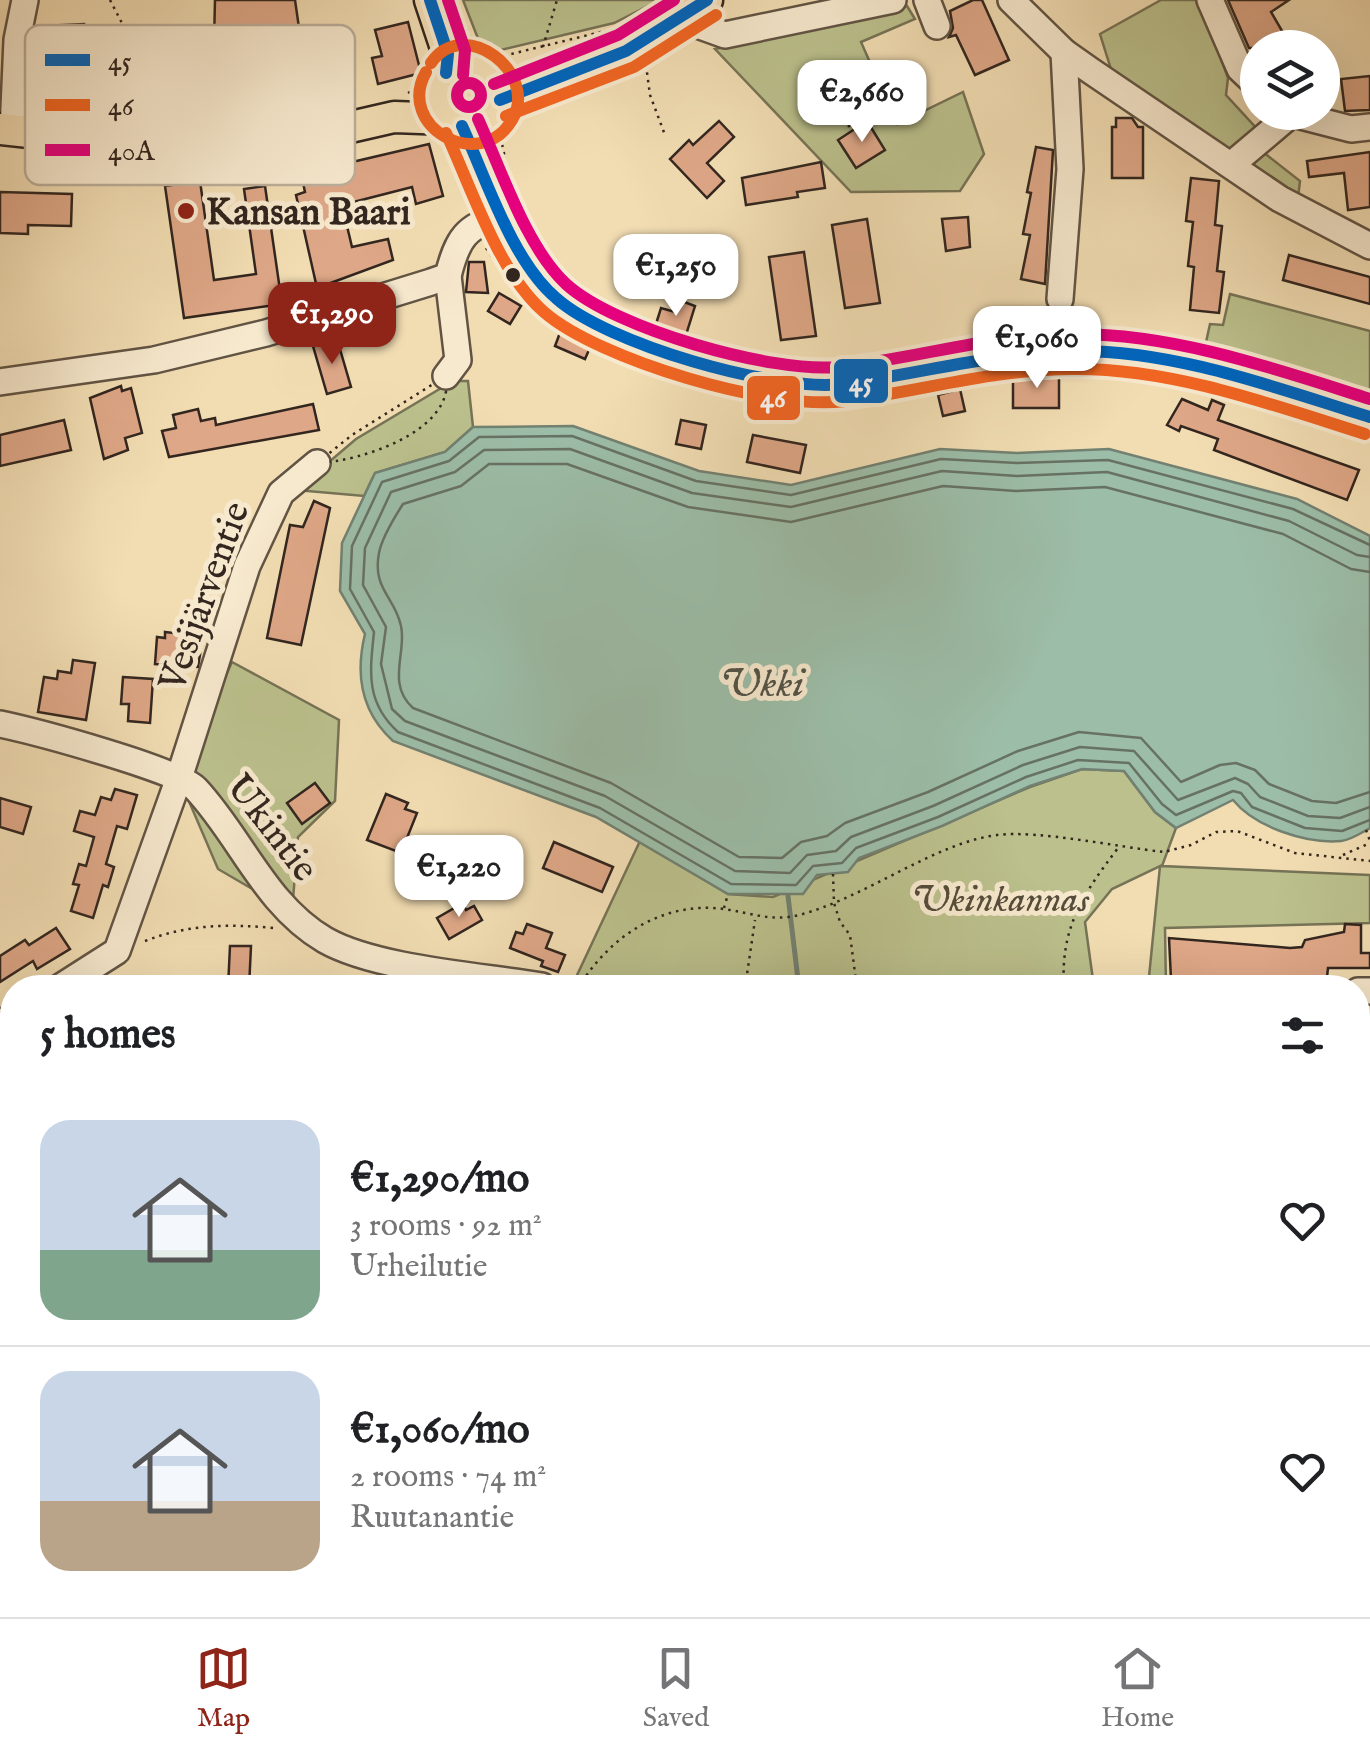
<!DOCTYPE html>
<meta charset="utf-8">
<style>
:root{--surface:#fff;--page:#f2f2f2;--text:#202124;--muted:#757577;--line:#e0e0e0;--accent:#8f2418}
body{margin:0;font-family:"IM FELL English",serif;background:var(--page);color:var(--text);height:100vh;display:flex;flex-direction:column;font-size:38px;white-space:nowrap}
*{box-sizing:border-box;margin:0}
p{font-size:32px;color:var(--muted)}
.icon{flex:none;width:55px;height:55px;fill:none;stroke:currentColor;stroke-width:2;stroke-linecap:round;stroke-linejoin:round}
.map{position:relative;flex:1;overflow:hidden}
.drawer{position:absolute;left:0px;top:975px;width:1370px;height:642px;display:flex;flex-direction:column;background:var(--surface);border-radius:40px 40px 0 0;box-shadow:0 10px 40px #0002}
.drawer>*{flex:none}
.fabs{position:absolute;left:1240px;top:30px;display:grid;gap:20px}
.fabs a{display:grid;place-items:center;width:100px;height:100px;border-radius:50%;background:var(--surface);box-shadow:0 10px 40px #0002;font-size:50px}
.price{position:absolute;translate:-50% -85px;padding:0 22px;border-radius:20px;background:#fff;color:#222;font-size:32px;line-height:65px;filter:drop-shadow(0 2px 5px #0008)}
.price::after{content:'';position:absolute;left:50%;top:60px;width:30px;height:22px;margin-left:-15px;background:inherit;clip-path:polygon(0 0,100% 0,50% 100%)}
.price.on{background:var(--accent);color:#fff}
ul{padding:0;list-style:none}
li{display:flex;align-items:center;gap:30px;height:250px;padding:0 40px}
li+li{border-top:2px solid var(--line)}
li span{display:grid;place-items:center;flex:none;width:280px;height:200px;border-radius:30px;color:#555}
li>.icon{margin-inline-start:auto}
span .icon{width:120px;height:120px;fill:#fffc;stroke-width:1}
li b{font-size:42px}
h2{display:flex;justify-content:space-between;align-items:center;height:120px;padding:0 40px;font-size:42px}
.tab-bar{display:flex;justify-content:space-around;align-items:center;height:140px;border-top:2px solid var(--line);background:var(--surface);font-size:28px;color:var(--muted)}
.tab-bar a{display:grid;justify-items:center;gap:5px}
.tab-bar .on{color:var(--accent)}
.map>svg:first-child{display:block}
</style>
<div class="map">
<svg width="1370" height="1617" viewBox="0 0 1370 1617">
<rect width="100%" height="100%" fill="#f2ddb3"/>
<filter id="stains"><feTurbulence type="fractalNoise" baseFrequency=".002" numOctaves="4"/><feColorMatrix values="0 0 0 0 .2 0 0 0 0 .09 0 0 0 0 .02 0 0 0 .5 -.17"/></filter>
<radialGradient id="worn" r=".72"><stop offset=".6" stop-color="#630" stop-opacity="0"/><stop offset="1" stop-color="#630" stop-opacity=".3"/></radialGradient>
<!-- green -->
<g fill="#bbc08c" stroke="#767356" stroke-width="2.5">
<polygon points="463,0 660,0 614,23 484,54"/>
<polygon points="1161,0 1200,0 1228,78 1226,95 1259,131 1249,141 1300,181 1297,206 1115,82 1100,34"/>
<polygon points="907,6 915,19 861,42 897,124 963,92 984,154 960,191 851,192 715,49"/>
<polygon points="1230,294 1370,331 1370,405 1203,356 1210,324 1223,325"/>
<polygon points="453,381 468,381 473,427 445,452 375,473 364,496 296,490 356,439"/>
<polygon points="232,662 339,720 335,801 298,837 292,912 218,869 179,778"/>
<polygon points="1082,769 1124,771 1155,812 1176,828 1162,866 1370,875 1370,923 1165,928 1166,987 1148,987 1160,866 1112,889 1085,922 1094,987 571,988 640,841 728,894 773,897 1030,787"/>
</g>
<!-- water -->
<g fill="#9cbda8" stroke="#728171" stroke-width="2.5">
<path d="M573 426 699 471 791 485 940 449 1017 453 1109 449 1297 499 1370 536V828C1361 833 1351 840 1341 841 1306 844 1255 827 1233 800L1176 828 1155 812 1124 771 1082 769 1030 786 942 826 859 858 848 872 817 875 803 894H728L596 817 393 741C361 712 355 675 365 634L340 591 342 543 375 473 445 452 473 427Z"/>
<polygon points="12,1200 12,1605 850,1605 845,1617 0,1617 0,1209"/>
</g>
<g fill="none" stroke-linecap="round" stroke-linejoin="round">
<!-- shore -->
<g stroke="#677264" stroke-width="2.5">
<path d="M1370 545 1293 509 1108 460 1017 463 941 459 791 495 696 481 572 436 479 437 449 461 382 482 352 546 350 589 374 632C370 671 365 702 398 732L600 808 731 884 796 885 813 866 842 863 856 848 938 817 1026 777 1078 760 1129 763 1162 804 1176 815 1233 791 1241 793 1252 807 1305 828 1342 831 1370 820"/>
<polyline points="1370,557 1357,555 1289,521 1107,472 1017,476 942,471 791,507 692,493 570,449 484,450 455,472 391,492 365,548 363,585 386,627 381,664 392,709 405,721 605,796 735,871 790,873 807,855 836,851 851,837 933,806 1023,765 1080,747 1134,751 1178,800 1235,778 1248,784 1260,797 1308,816 1340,818 1370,807"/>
<path d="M1370 572 1351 569 1283 534 1105 487 1016 491 943 486 791 522 688 507 567 464H489L461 486 403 504C394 518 382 537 379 553 372 589 395 597 401 626 407 652 386 684 413 708L611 783 739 857 782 858 801 842 827 836 845 823 928 792 1018 751 1079 732 1141 738 1181 782 1220 765 1236 763 1255 770 1269 784 1312 801 1336 803 1370 792"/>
</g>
<!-- stream -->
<polyline stroke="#728171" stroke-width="5" points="788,896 799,988"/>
</g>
<!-- building -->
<g fill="#dea787" stroke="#32261f" stroke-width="2.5">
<polygon points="215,0 295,0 311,111 249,120 246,112 212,124"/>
<polygon points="973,0 982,0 1009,60 975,75 956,35 949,37 953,28 950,11"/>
<polygon points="1228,0 1289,0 1271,12 1292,48 1249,48"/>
<polygon points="408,22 421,73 378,84 372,58 382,56 375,30"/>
<polygon points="84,24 86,80 166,77 166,94 182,93 183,119 95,120 94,102 46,102 44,26"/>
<polygon points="1370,76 1370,110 1345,111 1341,79"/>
<polygon points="1116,118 1132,118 1138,127 1143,127 1143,178 1112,178 1112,127 1116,127"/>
<polygon points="719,121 734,137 707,163 724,181 707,198 670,159 689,140 693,145"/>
<polygon points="867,121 885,150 856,168 838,140"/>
<polygon points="429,144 443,196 416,204 412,187 342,205 352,247 388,239 393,260 317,288 296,195 305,192 301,174"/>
<polygon points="1036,147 1053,150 1045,284 1021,279 1030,235 1023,234 1031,193 1027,192"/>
<polygon points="1370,152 1370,207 1348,210 1344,173 1309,177 1307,161"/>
<polygon points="821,162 825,188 797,192 798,197 746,205 742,178"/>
<polygon points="1191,178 1219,181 1215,225 1222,226 1217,271 1224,272 1219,313 1190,310 1194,267 1188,266 1193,222 1186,221"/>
<polygon points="200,181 214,280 256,274 244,189 265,186 282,304 184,318 165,186"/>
<polygon points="0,192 72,194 71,226 28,225 28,234 0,233"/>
<polygon points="968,217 970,247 946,251 942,219"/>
<polygon points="867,219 880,303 845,308 832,225"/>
<polygon points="804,252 816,336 781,340 769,257"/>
<polygon points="1289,255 1370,277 1370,304 1283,280"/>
<polygon points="469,262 484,262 488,293 466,292"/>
<polygon points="499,293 521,306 510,324 488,311"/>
<polygon points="679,300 695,306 685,338 655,327 661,308 675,312"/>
<polygon points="561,330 592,343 585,359 555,346"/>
<polygon points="337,339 351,387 327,394 313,346"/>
<polygon points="1059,371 1059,408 1013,408 1013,378 1030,378 1030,372"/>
<polygon points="121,386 122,391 131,388 142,433 125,438 128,450 104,459 90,398"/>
<polygon points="960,389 965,411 943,416 938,395"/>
<polygon points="1182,399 1208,410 1212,400 1224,405 1218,420 1359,470 1347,500 1214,450 1218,439 1181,426 1179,431 1167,425"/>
<polygon points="313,404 319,430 169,457 162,431 176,428 173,415 198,409 201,421 215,418 216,425"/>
<polygon points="64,420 71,450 0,466 0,435"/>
<polygon points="681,420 706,425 701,449 676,444"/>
<polygon points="753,435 806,445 800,473 747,462"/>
<polygon points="314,501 330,508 301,645 267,638 290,525 303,527"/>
<polygon points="165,632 183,634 182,640 202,642 198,667 155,664 157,637 165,638"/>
<polygon points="73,660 95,663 86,720 38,712 44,677 57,679 58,671 71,673"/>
<polygon points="123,677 153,679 150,723 128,721 129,704 121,704"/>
<polygon points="315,783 330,803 302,824 287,803"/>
<polygon points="115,789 137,795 127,829 117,826 106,864 114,867 108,887 103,885 93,918 71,911 79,885 73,884 79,864 86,866 94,837 74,831 80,811 95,815 101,797 111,800"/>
<polygon points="386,794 408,803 405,809 417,813 401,853 367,840"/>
<polygon points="0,798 31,807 23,834 0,827"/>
<polygon points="554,842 613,867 602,892 543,868"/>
<polygon points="463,903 466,910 474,906 482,920 449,939 437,918"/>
<polygon points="527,924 552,933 546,948 565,955 558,972 541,966 543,961 510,948 516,932 523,934"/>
<polygon points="1345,924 1361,925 1361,953 1370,953 1370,968 1328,968 1327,977 1318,977 1318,982 1300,981 1298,988 1196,980 1196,985 1176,984 1177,978 1171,979 1169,938 1290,948 1302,947 1305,940 1344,932"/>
<polygon points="56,928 70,949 37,969 33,961 0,982 0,956 25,940 29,945"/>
<polygon points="230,946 251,946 249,988 228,988"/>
</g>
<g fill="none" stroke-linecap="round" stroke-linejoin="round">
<!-- minor casing -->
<g stroke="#625444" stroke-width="30">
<g id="minor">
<polyline points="927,0 937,26"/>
<polyline points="1011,0 1064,52 1091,71 1280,199 1370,246"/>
<polyline points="1210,0 1240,69 1258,86"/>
<polyline points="691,12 700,26 725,35 893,0"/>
<polyline points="1285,112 1351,129 1370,127"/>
<polyline points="13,131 17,40 25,0"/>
<polyline points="1231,165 1289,116"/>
<polyline points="1060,299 1070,169 1064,52"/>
<polyline points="446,376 458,360 448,276"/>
<path d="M0 382 154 360 266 333 431 282 448 276C457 239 466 225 503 216"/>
<path d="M0 724C33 731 177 769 196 789 241 837 265 905 325 940 376 969 481 976 542 986"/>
<polyline points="59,988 117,951 179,778 247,566 281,493 317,463"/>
<polyline points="1358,991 1370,991"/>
<polyline points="0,1024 12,1017"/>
</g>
</g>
<!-- major casing -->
<g stroke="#32261f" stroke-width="35">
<g id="major">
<polyline points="430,0 448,54 446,73"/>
<circle cx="469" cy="95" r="32"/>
<polyline points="500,100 626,51 707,0"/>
<polyline points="462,126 526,263 556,299 607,329 713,368 797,386 840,384 1005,355 1075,351 1122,353 1251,380 1370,417"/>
<polyline points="0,129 203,151 294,140 394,117 448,119"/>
</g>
</g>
<!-- path -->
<g stroke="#32261f" stroke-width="2.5" stroke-dasharray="2.5 5" stroke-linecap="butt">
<polyline points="110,0 124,27 193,41 203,53 201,126"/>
<polyline points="456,0 472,43"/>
<polyline points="39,42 41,109"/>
<polyline points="470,46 487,57 499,57 613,29"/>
<polyline points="543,47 557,0"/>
<polyline points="499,58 508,72"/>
<polyline points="646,65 650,95 665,135"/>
<polyline points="810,89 853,130"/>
<polyline points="408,93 423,85"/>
<polyline points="499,130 505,158"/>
<polyline points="486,248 502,270"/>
<path d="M446 376C456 431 359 462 317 463L352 435Z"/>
<polyline points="1366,830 1370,841"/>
<polyline points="1343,855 1370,843"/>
<polyline points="833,874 834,903 840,922 850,935 857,988"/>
<polyline points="724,908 728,894"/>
<path d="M145 941C189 924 228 924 274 928"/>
<path d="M578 988C610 936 662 901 724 909 751 913 772 922 799 915 865 898 934 843 997 835 1039 830 1118 847 1164 852L1191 845 1216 832 1237 831 1295 853 1370 861"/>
<polyline points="745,988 755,920"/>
<path d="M1064 988C1060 928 1083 894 1118 848"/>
</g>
<!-- minor -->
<use href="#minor" stroke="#f7e9ce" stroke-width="25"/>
<!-- major -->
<use href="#major" stroke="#f2ddb3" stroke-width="30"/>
<!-- bus-1 casing -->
<g stroke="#f7e9ce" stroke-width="20">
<g id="bus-1">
<polyline points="430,0 448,54 446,73"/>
<polyline points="500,100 626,51 707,0"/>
<path d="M462 126C486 178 512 261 556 298 607 344 774 392 842 384 920 374 996 352 1075 351 1175 350 1276 388 1370 417"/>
</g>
</g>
<!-- bus-2 casing -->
<g stroke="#f7e9ce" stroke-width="20">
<g id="bus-2">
<path d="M426 72C395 127 480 174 512 120 540 73 464 15 431 63"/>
<polyline points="506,116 634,67 716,15"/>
<path d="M446 133C472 189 498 272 544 312 599 360 772 411 845 401 922 391 998 368 1077 369 1175 369 1273 405 1365 434"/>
</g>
</g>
<!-- bus-3 casing -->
<g stroke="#f7e9ce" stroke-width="20">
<g id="bus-3">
<polyline points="448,0 465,50 463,75"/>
<circle cx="469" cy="95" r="12"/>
<polyline points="494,84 618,35 674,0"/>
<path d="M478 119C501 169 526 247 566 284 615 329 772 373 837 367 917 359 994 333 1076 334 1176 334 1276 369 1370 399"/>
</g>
</g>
<!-- bus-1 -->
<use href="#bus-1" stroke="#0065bd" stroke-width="12"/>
<!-- bus-2 -->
<use href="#bus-2" stroke="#f26522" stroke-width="12"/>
<!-- bus-3 -->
<use href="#bus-3" stroke="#e5007d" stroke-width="12"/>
</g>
<!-- markers -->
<circle fill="#8f2418" stroke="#f7e9ce" stroke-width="4" cx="186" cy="211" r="10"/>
<circle fill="#32261f" stroke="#f7e9ce" stroke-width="4" cx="513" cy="275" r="9"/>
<g text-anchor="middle" stroke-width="10" stroke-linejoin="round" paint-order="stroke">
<!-- poi labels -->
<g font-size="38" font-weight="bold" fill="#32261f" stroke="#f7e9ce" text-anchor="start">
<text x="206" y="224">Kansan Baari</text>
</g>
<!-- street labels -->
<g font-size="38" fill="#32261f" stroke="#f7e9ce">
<text transform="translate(203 596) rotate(-70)" y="13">Vesijärventie</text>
<text transform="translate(273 827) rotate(52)" y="13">Ukintie</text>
</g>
<!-- park labels -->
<g font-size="38" font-style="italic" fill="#544c3a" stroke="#f7e9ce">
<text x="1000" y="911">Ukinkannas</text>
</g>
<!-- water labels -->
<g font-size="40" font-style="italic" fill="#525348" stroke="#f7e9ce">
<text x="762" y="696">Ukki</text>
</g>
</g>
<!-- legend -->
<rect x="25" y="25" width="330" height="160" rx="15" fill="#f7e9ce" stroke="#bcae9a" stroke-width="2.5"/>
<rect x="45" y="54" width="45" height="12" fill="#0065bd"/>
<rect x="45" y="99" width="45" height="12" fill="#f26522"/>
<rect x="45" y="144" width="45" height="12" fill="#e5007d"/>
<g font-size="28" fill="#32261f">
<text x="108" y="70">45</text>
<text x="108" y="115">46</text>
<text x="108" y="160">40A</text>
</g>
<g stroke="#f7e9ce" stroke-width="4">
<rect x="832" y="357" width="58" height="48" rx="10" fill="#0065bd"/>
<rect x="745" y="374" width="57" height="48" rx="10" fill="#f26522"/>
</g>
<g font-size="28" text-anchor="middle" font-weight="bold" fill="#fff">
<text x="861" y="391">45</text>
<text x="773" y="407">46</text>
</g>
<rect width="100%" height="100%" filter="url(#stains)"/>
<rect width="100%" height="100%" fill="url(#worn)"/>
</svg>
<div class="fabs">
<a><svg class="icon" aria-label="layers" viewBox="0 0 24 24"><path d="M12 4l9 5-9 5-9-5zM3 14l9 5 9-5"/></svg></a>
</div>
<b class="price" style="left:862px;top:145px">€2,660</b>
<b class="price" style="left:676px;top:319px">€1,250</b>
<b class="price on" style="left:332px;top:367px">€1,290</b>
<b class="price" style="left:1037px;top:391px">€1,060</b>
<b class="price" style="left:459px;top:920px">€1,220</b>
<section class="drawer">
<h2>5 homes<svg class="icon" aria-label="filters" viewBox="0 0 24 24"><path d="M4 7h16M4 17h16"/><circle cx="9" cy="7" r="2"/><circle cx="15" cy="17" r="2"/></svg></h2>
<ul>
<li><span style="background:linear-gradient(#c9d6e8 65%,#7fa58c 0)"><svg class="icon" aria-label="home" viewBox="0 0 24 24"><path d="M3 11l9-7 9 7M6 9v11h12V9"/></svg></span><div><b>€1,290/mo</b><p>3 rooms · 92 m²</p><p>Urheilutie</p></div><svg class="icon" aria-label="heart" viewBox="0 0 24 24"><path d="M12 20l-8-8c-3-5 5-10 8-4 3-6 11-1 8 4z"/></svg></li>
<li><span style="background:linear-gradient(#c9d6e8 65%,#b9a48a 0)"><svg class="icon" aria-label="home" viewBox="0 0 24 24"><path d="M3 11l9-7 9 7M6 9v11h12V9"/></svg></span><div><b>€1,060/mo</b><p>2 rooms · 74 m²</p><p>Ruutanantie</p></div><svg class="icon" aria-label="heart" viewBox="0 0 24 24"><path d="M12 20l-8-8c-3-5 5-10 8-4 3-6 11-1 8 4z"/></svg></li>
</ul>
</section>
</div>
<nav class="tab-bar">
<a class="on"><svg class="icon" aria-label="map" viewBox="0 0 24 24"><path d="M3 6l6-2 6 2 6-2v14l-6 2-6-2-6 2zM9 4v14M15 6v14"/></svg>Map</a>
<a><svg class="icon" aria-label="saved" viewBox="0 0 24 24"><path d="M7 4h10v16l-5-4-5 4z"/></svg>Saved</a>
<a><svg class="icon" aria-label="home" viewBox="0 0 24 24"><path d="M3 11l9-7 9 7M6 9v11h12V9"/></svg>Home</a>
</nav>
